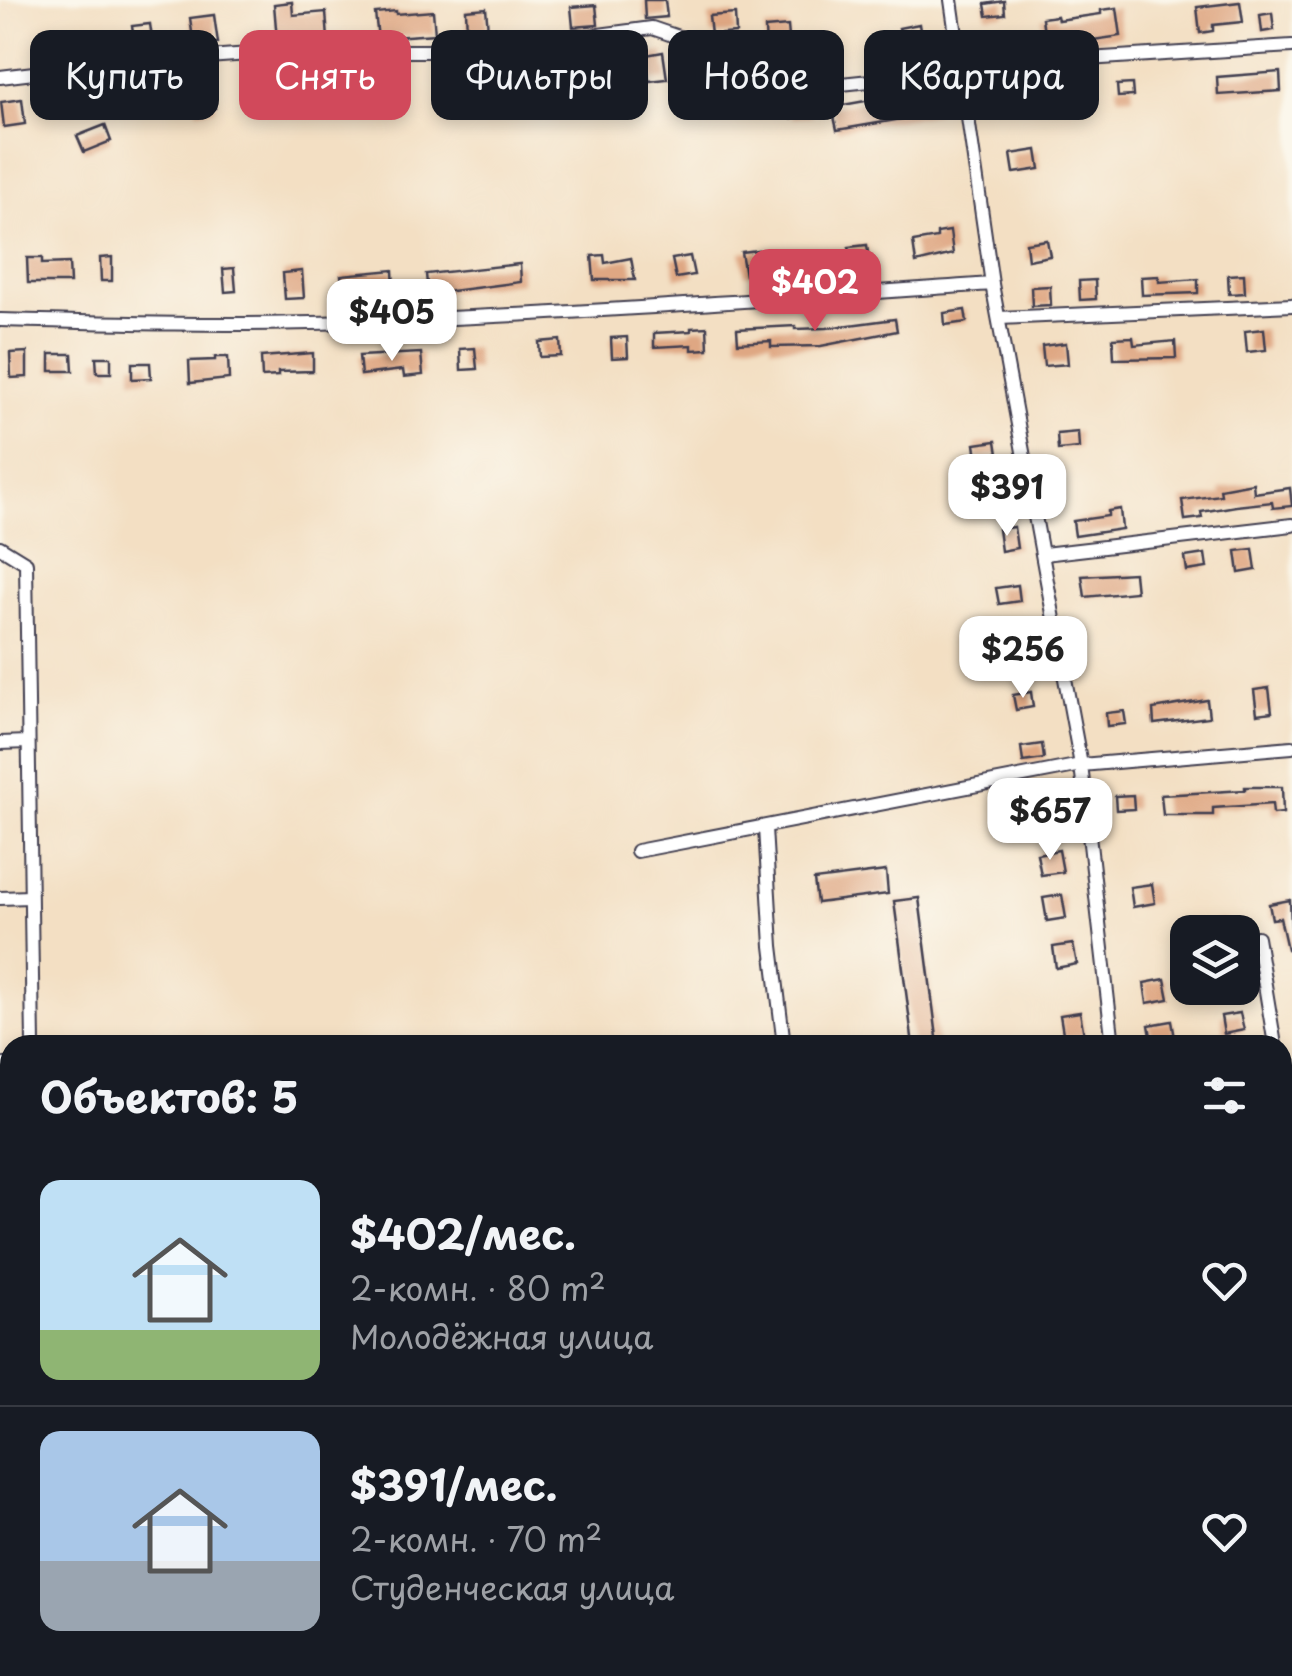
<!DOCTYPE html>
<html lang="ru">
<meta charset="utf-8">
<style>
:root{--surface:#171b24;--page:#242831;--text:#f1f3f6;--muted:#9ea1a6;--line:#363941;--accent:#d1495b}
body{margin:0;font-family:"Playpen Sans",sans-serif;background:var(--page);color:var(--text);height:100vh;display:flex;flex-direction:column;font-size:38px;white-space:nowrap}
*{box-sizing:border-box;margin:0}
p{font-size:32px;color:var(--muted)}
.icon{flex:none;width:55px;height:55px;fill:none;stroke:currentColor;stroke-width:2;stroke-linecap:round;stroke-linejoin:round}
.map{position:relative;flex:1;overflow:hidden}
.drawer{position:absolute;left:0px;top:1035px;width:1292px;height:642px;display:flex;flex-direction:column;background:var(--surface);border-radius:30px 30px 0 0;box-shadow:0 5px 15px #0003}
.drawer>*{flex:none}
.hud{position:absolute;left:30px;top:30px;width:1232px;height:90px;display:flex;gap:20px}
.fabs{position:absolute;left:1170px;top:915px;display:grid;gap:20px}
.fabs a{display:grid;place-items:center;width:90px;height:90px;border-radius:20px;background:var(--surface);box-shadow:0 5px 15px #0003;font-size:50px}
.price{position:absolute;translate:-50% -85px;padding:0 22px;border-radius:20px;background:#fff;color:#222;font-size:32px;line-height:65px;filter:drop-shadow(0 2px 5px #0008)}
.price::after{content:'';position:absolute;left:50%;top:60px;width:30px;height:22px;margin-left:-15px;background:inherit;clip-path:polygon(0 0,100% 0,50% 100%)}
.price.on{background:var(--accent);color:#fff}
ul{padding:0;list-style:none}
li{display:flex;align-items:center;gap:30px;height:250px;padding:0 40px}
li+li{border-top:2px solid var(--line)}
li span{display:grid;place-items:center;flex:none;width:280px;height:200px;border-radius:20px;color:#555}
li>.icon{margin-inline-start:auto}
span .icon{width:120px;height:120px;fill:#fffc;stroke-width:1}
li b{font-size:42px}
h2{display:flex;justify-content:space-between;align-items:center;height:120px;padding:0 40px;font-size:42px}
.tag{padding:0 35px;border-radius:20px;background:var(--surface);box-shadow:0 5px 15px #0003;font-size:35px;line-height:90px}
.tag.on{background:var(--accent);color:#fff}
.map>svg:first-child{display:block}
</style>
<div class="map">
<svg width="1292" height="1676" viewBox="0 0 1292 1676">
<rect width="100%" height="100%" fill="#fbf7ec"/>
<filter id="ink" filterUnits="userSpaceOnUse"><feTurbulence type="fractalNoise" baseFrequency=".01" numOctaves="2"/><feDisplacementMap in="SourceGraphic" scale="20" xChannelSelector="R" yChannelSelector="G"/><feConvolveMatrix kernelMatrix="1 2 1 2 8 2 1 2 1" color-interpolation-filters="sRGB"/></filter>
<filter id="wash" filterUnits="userSpaceOnUse"><feTurbulence type="fractalNoise" baseFrequency=".0048" numOctaves="4" result="noise"/><feDisplacementMap in="SourceGraphic" scale="40" xChannelSelector="R" yChannelSelector="G"/><feGaussianBlur stdDeviation="2.25" result="paint"/><feColorMatrix in="noise" values="0 0 0 0 0 0 0 0 0 0 0 0 0 0 0 0 0 1.4 0 .05"/><feComposite in="paint" operator="in"/></filter>
<g filter="url(#wash)">
<rect width="100%" height="100%" fill="#f3dfc3"/>
<g id="blocks">
<!-- building -->
<g fill="#dfa783">
<polygon points="644,0 665,0 667,17 645,19"/>
<polygon points="1004,1 1005,14 987,16 985,4"/>
<polygon points="292,2 293,15 326,12 328,39 277,40 274,4"/>
<polygon points="1240,2 1243,22 1213,25 1213,31 1200,33 1197,7"/>
<polygon points="596,5 598,25 573,27 571,7"/>
<polygon points="486,8 488,30 467,32 466,10"/>
<polygon points="1117,8 1121,36 1072,43 1071,38 1045,41 1042,18 1057,16 1058,20 1101,14 1101,10"/>
<polygon points="396,11 396,14 433,11 435,34 378,38 375,13"/>
<polygon points="1272,13 1274,30 1262,32 1260,15"/>
<polygon points="735,14 736,33 711,35 709,16"/>
<polygon points="214,15 218,43 194,46 190,18"/>
<polygon points="150,24 153,45 135,48 132,26"/>
<polygon points="919,24 922,43 903,46 899,28"/>
<polygon points="788,26 790,48 766,50 765,28"/>
<polygon points="604,50 607,76 586,79 583,52"/>
<polygon points="663,52 667,79 649,81 646,55"/>
<polygon points="550,56 553,84 533,87 529,58"/>
<polygon points="491,59 494,80 473,83 471,61"/>
<polygon points="385,66 389,92 368,95 364,69"/>
<polygon points="735,69 738,89 719,91 716,72"/>
<polygon points="298,71 299,76 330,71 333,90 288,97 287,88 250,94 247,78"/>
<polygon points="149,72 158,104 135,109 127,78"/>
<polygon points="1280,72 1281,91 1218,95 1217,77"/>
<polygon points="210,79 215,108 197,111 192,81"/>
<polygon points="1132,84 1133,96 1118,97 1117,85"/>
<polygon points="932,89 937,113 837,130 832,107"/>
<polygon points="807,92 811,115 792,118 787,96"/>
<polygon points="22,99 25,124 4,127 1,102"/>
<polygon points="105,125 111,141 84,152 77,136"/>
<polygon points="1037,150 1040,169 1014,173 1011,154"/>
<polygon points="950,231 953,254 916,263 913,242 937,238 937,233"/>
<polygon points="1047,240 1050,256 1028,260 1026,243"/>
<polygon points="867,245 870,267 816,273 814,257 850,251 849,247"/>
<polygon points="758,250 762,272 745,275 741,252"/>
<polygon points="604,255 605,263 631,258 635,280 594,280 592,256"/>
<polygon points="690,256 694,275 676,278 672,259"/>
<polygon points="112,257 112,281 101,281 100,258"/>
<polygon points="27,258 42,258 42,264 69,263 70,283 28,283"/>
<polygon points="520,264 521,282 428,294 426,274"/>
<polygon points="234,268 236,291 225,292 223,269"/>
<polygon points="393,270 394,291 343,294 341,275"/>
<polygon points="302,271 304,298 285,299 283,273"/>
<polygon points="1244,274 1245,293 1229,294 1228,275"/>
<polygon points="1159,276 1159,282 1198,279 1198,293 1142,295 1141,277"/>
<polygon points="1095,280 1096,299 1080,300 1079,281"/>
<polygon points="1050,286 1051,305 1032,306 1031,287"/>
<polygon points="965,310 967,322 945,325 944,313"/>
<polygon points="895,319 897,331 821,346 771,347 771,341 738,343 737,329 795,326 795,329 827,328"/>
<polygon points="707,327 708,349 692,350 692,345 654,347 654,333 691,331 691,328"/>
<polygon points="1264,329 1266,350 1247,352 1245,331"/>
<polygon points="627,337 628,357 612,358 611,338"/>
<polygon points="1133,337 1134,345 1175,341 1176,358 1114,359 1113,338"/>
<polygon points="560,340 561,356 540,357 539,342"/>
<polygon points="1066,343 1068,364 1044,366 1042,346"/>
<polygon points="475,348 477,369 461,370 460,349"/>
<polygon points="27,352 27,377 11,378 10,353"/>
<polygon points="313,353 313,371 278,372 278,376 262,377 261,357"/>
<polygon points="421,353 423,375 404,377 403,370 361,375 359,356"/>
<polygon points="50,354 72,354 73,371 50,371"/>
<polygon points="96,357 111,357 111,373 97,373"/>
<polygon points="215,357 228,357 229,379 190,383 189,361 215,360"/>
<polygon points="132,363 150,363 151,378 132,379"/>
<polygon points="1078,432 1079,448 1058,450 1057,434"/>
<polygon points="996,441 998,454 977,458 975,444"/>
<polygon points="1005,476 1007,491 988,494 986,479"/>
<polygon points="1253,483 1254,493 1290,488 1292,506 1273,508 1272,502 1236,506 1201,512 1202,518 1185,520 1182,500 1221,495 1220,489"/>
<polygon points="1120,509 1122,529 1075,536 1073,521 1108,516 1108,511"/>
<polygon points="1014,527 1017,548 1001,551 998,529"/>
<polygon points="1253,549 1256,570 1239,573 1236,551"/>
<polygon points="1205,554 1207,568 1187,571 1185,557"/>
<polygon points="1134,573 1136,592 1085,597 1082,576"/>
<polygon points="1018,585 1020,601 999,604 996,588"/>
<polygon points="1024,633 1026,645 1000,649 998,637"/>
<polygon points="1036,653 1039,672 1022,674 1019,655"/>
<polygon points="1269,688 1272,712 1257,714 1254,690"/>
<polygon points="1031,692 1033,707 1016,710 1013,695"/>
<polygon points="1207,700 1209,717 1154,724 1153,709"/>
<polygon points="1124,711 1126,724 1107,726 1106,713"/>
<polygon points="1042,744 1044,759 1023,762 1021,747"/>
<polygon points="1245,787 1282,787 1283,813 1273,814 1272,804 1213,808 1213,815 1163,815 1161,795 1245,790"/>
<polygon points="1133,795 1134,809 1116,810 1115,796"/>
<polygon points="1053,804 1056,824 1031,828 1028,808"/>
<polygon points="1059,850 1063,872 1041,875 1037,854"/>
<polygon points="886,871 888,894 817,903 814,880"/>
<polygon points="1152,884 1155,903 1133,907 1130,887"/>
<polygon points="1062,895 1066,918 1047,921 1043,898"/>
<polygon points="919,898 938,1045 913,1045 894,901"/>
<polygon points="1290,900 1292,948 1287,949 1280,918 1272,919 1269,904"/>
<polygon points="1224,920 1226,932 1187,932 1186,926"/>
<polygon points="1073,944 1077,964 1056,968 1053,947"/>
<polygon points="1165,979 1169,999 1147,1003 1144,983"/>
<polygon points="1080,1012 1084,1035 1064,1039 1060,1015"/>
<polygon points="1240,1013 1244,1030 1224,1034 1221,1016"/>
<polygon points="1172,1021 1175,1038 1152,1042 1149,1025"/>
</g>
</g>
</g>
<g filter="url(#ink)">
<use href="#blocks" fill-opacity="0" stroke="#413e4f" stroke-width="2.5"/>
<g fill="none" stroke-linecap="round" stroke-linejoin="round">
<!-- street casing -->
<g stroke="#413e4f" stroke-width="16">
<g id="street">
<polyline points="951,0 992,284 1081,765 1113,1045"/>
<polyline points="0,77 110,64 293,51 476,51 652,28 822,86 918,76 961,67 1292,46"/>
<polyline points="999,318 1292,305"/>
<path d="M0 320C116 323 232 326 349 322 563 315 778 299 992 284"/>
<polyline points="0,547 26,563 33,1045"/>
<polyline points="1044,554 1292,525"/>
<polyline points="0,743 28,742"/>
<polyline points="765,828 772,946 784,1045"/>
<polyline points="637,851 1081,765 1292,747"/>
<polyline points="0,898 30,897"/>
<polyline points="1257,937 1275,1045"/>
<polyline points="0,1065 10,1065"/>
<polyline points="1282,1087 1292,1131"/>
<polyline points="0,1224 10,1224"/>
<polyline points="1282,1542 1292,1541"/>
<polyline points="42,1668 42,1676"/>
<polyline points="1175,1676 1176,1668"/>
</g>
</g>
<!-- secondary casing -->
<g stroke="#413e4f" stroke-width="21">
<polyline id="secondary" points="1282,1341 1292,1340"/>
</g>
<!-- street -->
<use href="#street" stroke="#fff" stroke-width="12"/>
<!-- secondary -->
<use href="#secondary" stroke="#f7e8c3" stroke-width="18"/>
</g>
</g>
</svg>
<div class="fabs">
<a><svg class="icon" aria-label="layers" viewBox="0 0 24 24"><path d="M12 4l9 5-9 5-9-5zM3 14l9 5 9-5"/></svg></a>
</div>
<b class="price on" style="left:815px;top:334px">$402</b>
<b class="price" style="left:392px;top:364px">$405</b>
<b class="price" style="left:1007px;top:539px">$391</b>
<b class="price" style="left:1023px;top:701px">$256</b>
<b class="price" style="left:1050px;top:863px">$657</b>
<div class="hud">
<a class="tag">Купить</a>
<a class="tag on">Снять</a>
<a class="tag">Фильтры</a>
<a class="tag">Новое</a>
<a class="tag">Квартира</a>
</div>
<section class="drawer">
<h2>Объектов: 5<svg class="icon" aria-label="filters" viewBox="0 0 24 24"><path d="M4 7h16M4 17h16"/><circle cx="9" cy="7" r="2"/><circle cx="15" cy="17" r="2"/></svg></h2>
<ul>
<li><span style="background:linear-gradient(#bfe0f5 75%,#8fb573 0)"><svg class="icon" aria-label="home" viewBox="0 0 24 24"><path d="M3 11l9-7 9 7M6 9v11h12V9"/></svg></span><div><b>$402/мес.</b><p>2-комн. · 80 m²</p><p>Молодёжная улица</p></div><svg class="icon" aria-label="heart" viewBox="0 0 24 24"><path d="M12 20l-8-8c-3-5 5-10 8-4 3-6 11-1 8 4z"/></svg></li>
<li><span style="background:linear-gradient(#a9c7e8 65%,#9aa5b1 0)"><svg class="icon" aria-label="home" viewBox="0 0 24 24"><path d="M3 11l9-7 9 7M6 9v11h12V9"/></svg></span><div><b>$391/мес.</b><p>2-комн. · 70 m²</p><p>Студенческая улица</p></div><svg class="icon" aria-label="heart" viewBox="0 0 24 24"><path d="M12 20l-8-8c-3-5 5-10 8-4 3-6 11-1 8 4z"/></svg></li>
</ul>
</section>
</div>
